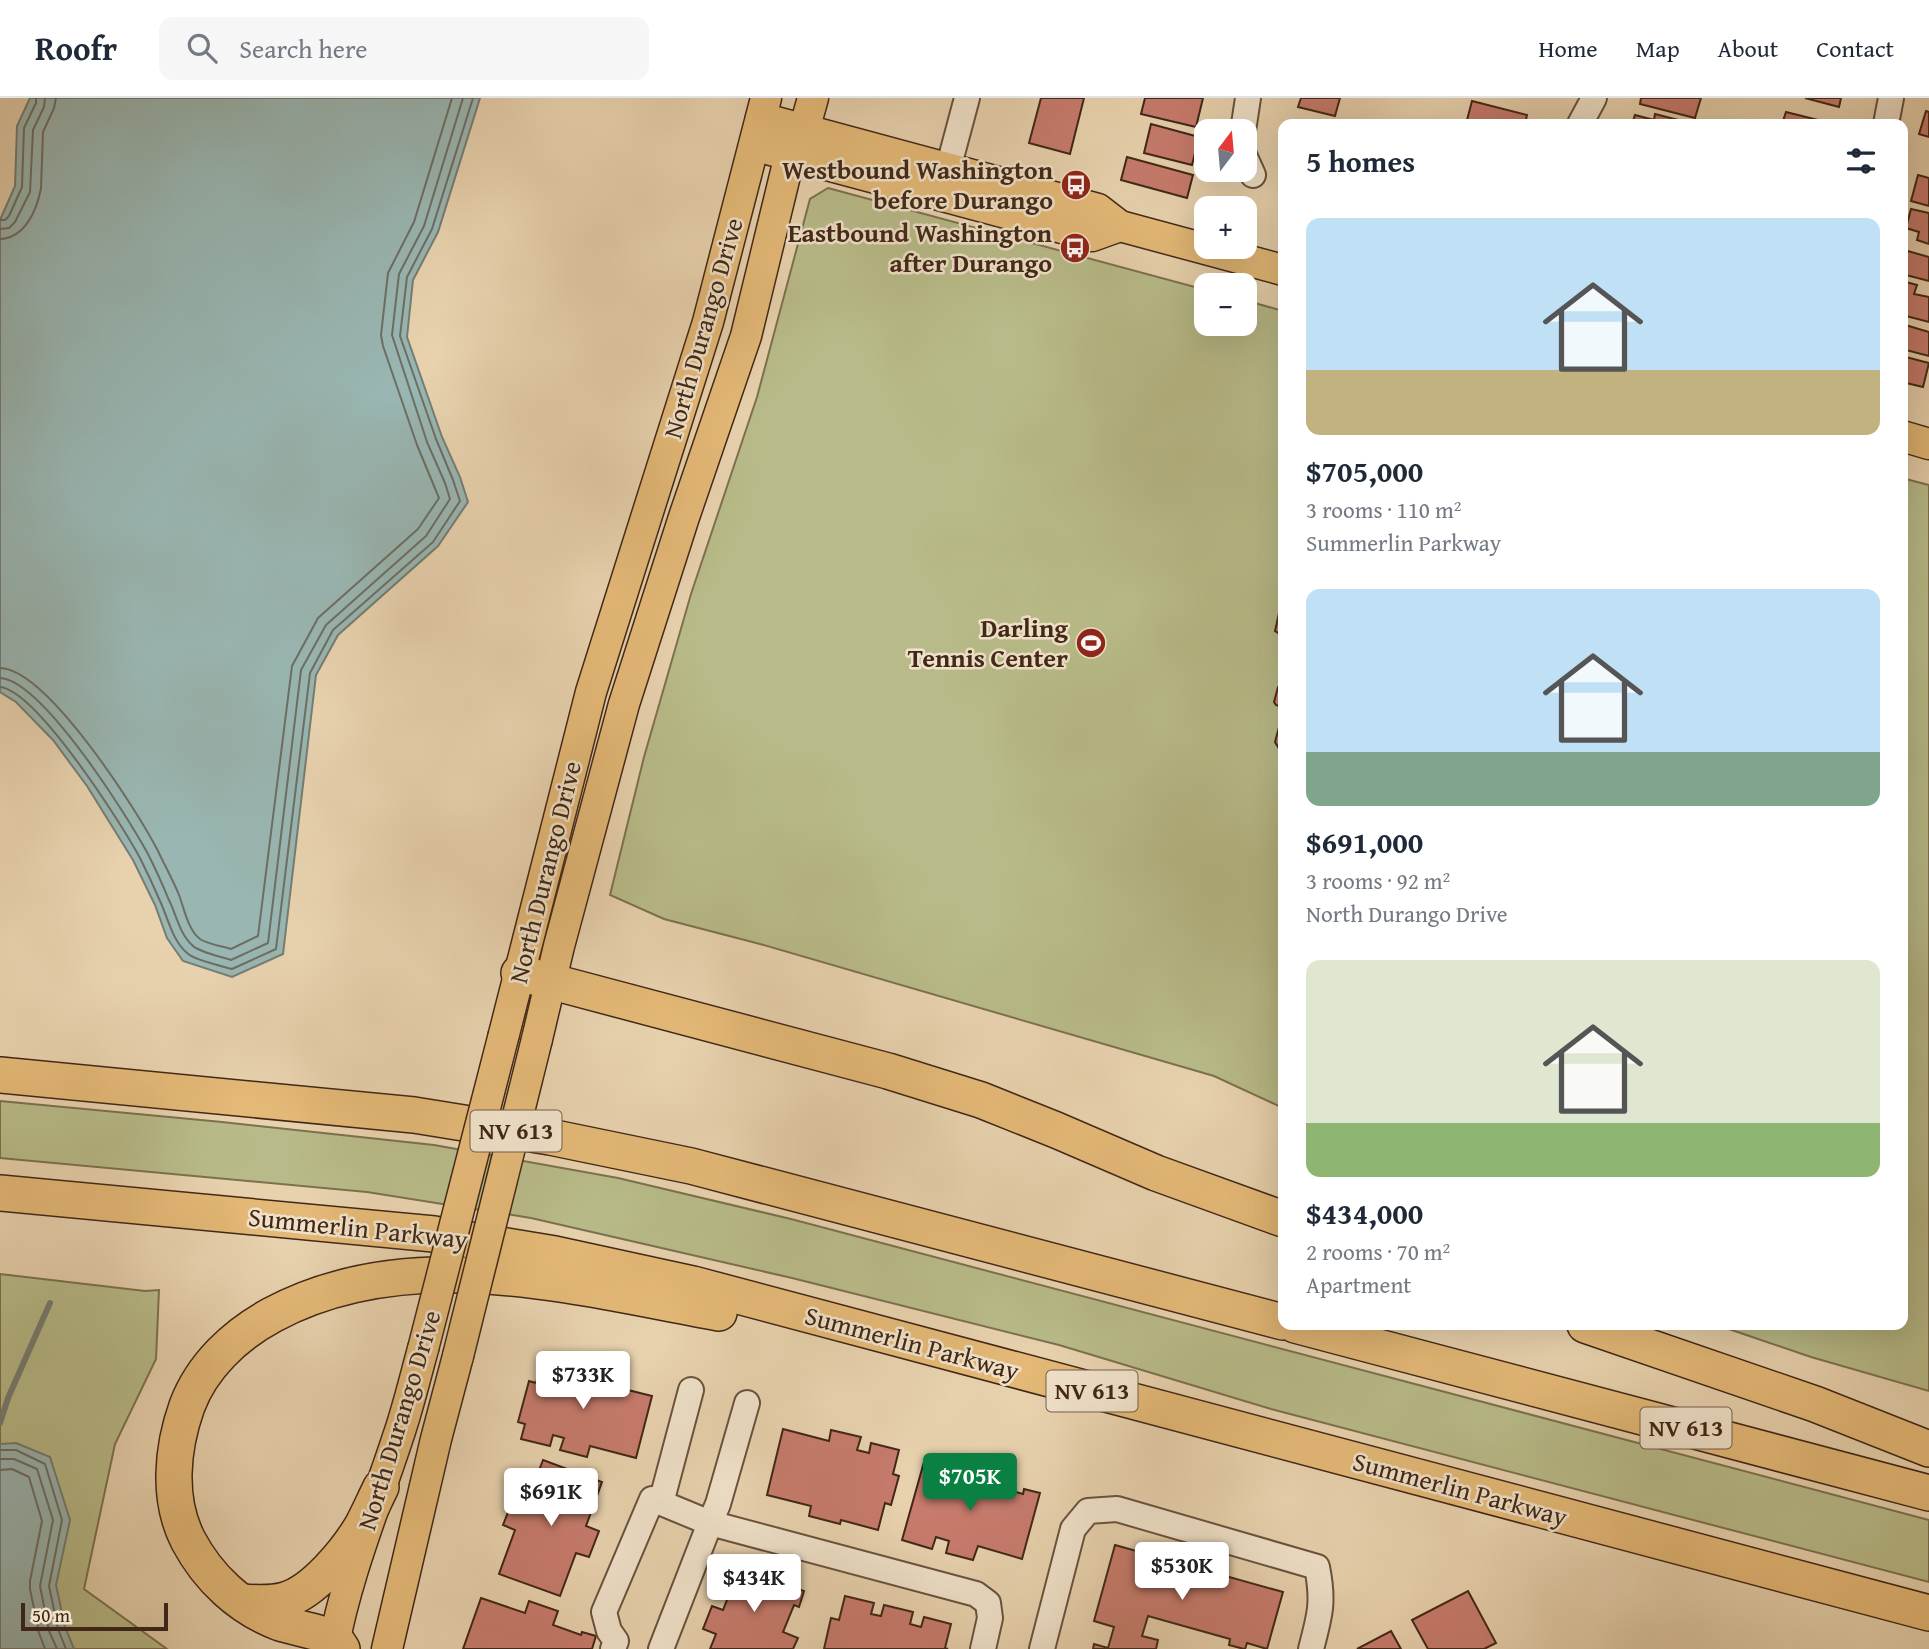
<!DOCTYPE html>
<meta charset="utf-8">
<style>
:root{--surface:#fff;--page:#f6f6f7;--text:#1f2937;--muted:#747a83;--line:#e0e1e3;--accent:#0b8043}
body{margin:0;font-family:"Gentium Book Plus",serif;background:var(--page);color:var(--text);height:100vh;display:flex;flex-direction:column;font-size:26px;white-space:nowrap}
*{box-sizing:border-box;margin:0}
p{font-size:23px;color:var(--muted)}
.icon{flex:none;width:38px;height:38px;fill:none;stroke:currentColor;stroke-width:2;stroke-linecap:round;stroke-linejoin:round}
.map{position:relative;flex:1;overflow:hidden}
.panel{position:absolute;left:1278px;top:21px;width:630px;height:1211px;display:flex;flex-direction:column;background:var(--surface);border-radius:14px;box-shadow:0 7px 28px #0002}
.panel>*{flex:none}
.needle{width:46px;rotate:16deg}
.buttons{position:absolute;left:1194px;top:21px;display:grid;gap:14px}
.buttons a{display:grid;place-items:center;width:63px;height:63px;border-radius:14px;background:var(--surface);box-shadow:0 7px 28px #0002;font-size:35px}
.scale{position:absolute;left:21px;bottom:18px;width:147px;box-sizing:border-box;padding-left:7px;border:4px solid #402717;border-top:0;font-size:19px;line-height:24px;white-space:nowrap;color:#402717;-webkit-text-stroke:5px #f0e2ca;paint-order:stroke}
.price{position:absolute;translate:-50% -60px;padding:0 16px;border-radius:7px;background:#fff;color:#222;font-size:23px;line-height:46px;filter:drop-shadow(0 2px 4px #0008)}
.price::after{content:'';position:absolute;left:50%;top:42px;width:21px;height:16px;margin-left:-10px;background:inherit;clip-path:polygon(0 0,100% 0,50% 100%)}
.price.selected{background:var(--accent);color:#fff}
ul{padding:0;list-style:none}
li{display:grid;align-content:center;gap:14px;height:371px;padding:0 28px}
li span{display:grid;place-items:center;height:217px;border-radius:14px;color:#555}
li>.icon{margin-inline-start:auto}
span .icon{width:126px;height:126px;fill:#fffc;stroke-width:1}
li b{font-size:30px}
h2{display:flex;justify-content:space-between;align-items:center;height:84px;padding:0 28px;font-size:30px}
header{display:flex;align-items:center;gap:42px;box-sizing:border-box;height:98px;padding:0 35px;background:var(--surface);border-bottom:2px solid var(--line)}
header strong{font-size:33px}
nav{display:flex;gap:38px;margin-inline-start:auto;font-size:24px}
.search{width:490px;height:63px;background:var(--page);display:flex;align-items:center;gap:18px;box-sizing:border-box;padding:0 24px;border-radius:14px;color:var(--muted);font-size:26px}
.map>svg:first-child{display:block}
</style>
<header>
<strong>Roofr</strong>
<div class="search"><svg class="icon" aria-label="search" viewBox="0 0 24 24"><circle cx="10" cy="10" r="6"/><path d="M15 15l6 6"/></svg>Search here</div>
<nav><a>Home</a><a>Map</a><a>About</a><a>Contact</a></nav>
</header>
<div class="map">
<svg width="1929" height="1551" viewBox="0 0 1929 1551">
<rect width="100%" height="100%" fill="#e8d2ae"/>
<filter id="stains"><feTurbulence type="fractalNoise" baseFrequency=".00286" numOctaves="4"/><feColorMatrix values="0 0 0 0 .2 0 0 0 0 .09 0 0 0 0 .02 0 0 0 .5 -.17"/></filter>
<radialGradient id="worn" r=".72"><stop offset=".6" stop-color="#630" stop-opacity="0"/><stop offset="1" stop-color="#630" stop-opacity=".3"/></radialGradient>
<!-- green -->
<g fill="#b8bb89" stroke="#7c7150" stroke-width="2">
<polygon points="828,90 1206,192 1206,226 1244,226 1244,202 1283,213 1283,1010 1214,978 760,846 664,821 610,797 644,659 691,496 757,299 810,101"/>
<polygon points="1902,380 1929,387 1929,1293 1811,1259 1717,1227 1902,1227"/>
<polygon points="0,1003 222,1024 434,1047 618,1080 791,1121 1929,1422 1929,1484 1271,1311 1059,1247 792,1180 531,1120 367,1094 0,1060"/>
<polygon points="0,1176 145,1193 159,1192 156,1261 115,1346 84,1491 167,1551 0,1551"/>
</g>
<!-- water -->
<g fill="#99b6b2" stroke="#757d74" stroke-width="2">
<polygon points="30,0 480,0 438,134 413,182 407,239 442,339 460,379 468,404 438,448 338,537 316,577 283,856 232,879 183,863 167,840 155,807 133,762 87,688 53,642 16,604 0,594 0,122 15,88 17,28"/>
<polygon points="16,1345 50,1359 70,1422 56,1487 65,1529 74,1551 0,1551 0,1346"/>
</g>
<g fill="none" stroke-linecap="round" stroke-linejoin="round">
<!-- shore -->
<g stroke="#6c6e64" stroke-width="2">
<polyline points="0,122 5,122 9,118 22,89 24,30 36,5 36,0"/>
<polyline points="0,131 9,130 15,124 30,94 33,32 44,9 45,0"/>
<path d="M0 141C25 140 37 112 41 90L43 34 54 10 56 0"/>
<path d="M0 570C47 571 137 712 158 753 165 768 173 782 179 797 184 810 188 832 200 841 207 846 222 848 231 851L258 838 292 568 318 520 418 431 439 400 417 347 383 248 381 237 388 175 414 124 452 0"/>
<path d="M0 580C42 582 128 719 148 756 155 770 162 785 168 800 176 815 179 835 192 847 198 854 222 859 231 862L268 845 301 572 326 527 426 438 450 401 445 385 427 344 392 237 399 176 424 128 463 0"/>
<path d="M0 589C37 593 121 725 140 760 147 774 154 789 160 803 168 820 172 842 187 855 194 862 221 868 232 871L276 851 310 575 333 532 433 444 460 403 453 382 436 341 400 238 407 179 432 131 473 0"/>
<polyline points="0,1352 16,1352 45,1366 62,1422 49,1488 58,1531 66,1551"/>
<polyline points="0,1361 14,1361 37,1371 53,1422 40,1488 49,1533 57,1551"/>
<polyline points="0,1372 12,1371 29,1379 42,1423 30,1483 30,1491 39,1535 45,1551"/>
</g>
<!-- stream -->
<polyline stroke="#757d74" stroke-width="6" points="0,1325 8,1300 50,1205"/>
</g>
<!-- building -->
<g fill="#c77b6d" stroke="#402717" stroke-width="2">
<polygon points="1041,0 1084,0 1070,56 1029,45"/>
<polygon points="1145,0 1203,0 1196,29 1141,16"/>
<polygon points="1301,0 1340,0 1335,18 1298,9"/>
<polygon points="1641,0 1701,0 1695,20 1640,6"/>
<polygon points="1805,0 1841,0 1839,9"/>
<polygon points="1472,3 1527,17 1525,26 1466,26"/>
<polygon points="1926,13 1929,14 1929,39 1919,36"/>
<polygon points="1786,14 1834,26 1782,26"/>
<polygon points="1655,16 1690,25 1690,26 1632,26 1635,17 1654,22"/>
<polygon points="1151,26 1199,39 1192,67 1144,55"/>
<polygon points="1127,59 1193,77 1187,100 1121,82"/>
<polygon points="1918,77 1929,80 1929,108 1911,103"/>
<polygon points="1911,111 1929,115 1929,146 1917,142 1919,134 1906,130"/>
<polygon points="1904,152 1929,159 1929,183 1902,176"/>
<polygon points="1902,183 1917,187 1914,196 1929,199 1929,224 1902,217"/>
<polygon points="1902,226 1929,234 1929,258 1902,251"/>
<polygon points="1902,258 1929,265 1923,289 1902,284"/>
<polygon points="1283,497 1283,538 1275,533"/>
<polygon points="1281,588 1283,588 1283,610 1276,607 1274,604 1278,589"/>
<polygon points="1283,614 1283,657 1275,644"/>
<polygon points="542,1262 581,1272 582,1266 612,1273 608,1287 652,1298 636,1360 590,1348 587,1359 560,1352 564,1340 553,1337 550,1348 521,1341 525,1326 518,1324 529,1283 536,1285"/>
<polygon points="783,1331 829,1343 831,1332 861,1339 857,1352 869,1355 871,1345 899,1352 893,1376 899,1378 891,1407 885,1405 878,1432 841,1422 840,1426 809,1418 811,1408 767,1397"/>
<polygon points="543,1362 602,1384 586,1428 599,1433 589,1459 576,1455 560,1498 499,1476 515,1432 503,1427 514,1399 527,1404"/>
<polygon points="924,1364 938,1368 937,1372 965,1380 969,1365 998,1373 994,1388 1023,1396 1024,1391 1040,1395 1022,1461 978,1448 973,1462 946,1455 949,1443 936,1439 932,1451 902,1442"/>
<polygon points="1115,1447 1283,1494 1267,1551 1247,1545 1245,1551 1244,1551 1229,1547 1230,1541 1148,1518 1142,1538 1158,1542 1156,1551 1093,1551 1094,1546 1108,1550 1114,1529 1094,1523"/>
<polygon points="740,1469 804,1493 799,1509 794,1507 783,1534 798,1540 793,1551 710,1551 716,1536 703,1531 712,1508 723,1512"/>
<polygon points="1468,1493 1496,1545 1484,1551 1428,1551 1412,1522"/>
<polygon points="845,1498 874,1505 871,1516 881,1518 884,1507 913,1514 910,1526 921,1529 924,1519 951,1526 945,1550 948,1551 824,1551 831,1520 839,1522"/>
<polygon points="481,1500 525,1515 529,1503 558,1513 553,1527 581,1537 582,1534 596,1538 592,1551 463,1551"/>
<polygon points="1391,1533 1401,1551 1357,1551"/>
</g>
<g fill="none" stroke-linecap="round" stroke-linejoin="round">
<!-- minor casing -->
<g stroke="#6a523d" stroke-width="28">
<g id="minor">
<polyline points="1580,26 1594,0"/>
<polyline points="1886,26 1891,0"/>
<polyline points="1243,33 1248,0"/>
<polyline points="1244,57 1253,77"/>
<polyline points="948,71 967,0"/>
<polyline points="661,1405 691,1292"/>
<polyline points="613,1551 616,1543 609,1533 604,1514 652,1401 710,1425 718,1406 747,1305"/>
<polyline points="661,1551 710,1425 976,1496 988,1505 990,1520 983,1551"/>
<path d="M1042 1551 1073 1431 1088 1413 1117 1411 1317 1469C1324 1504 1320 1517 1311 1551"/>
</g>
</g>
<!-- major casing -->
<g stroke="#402717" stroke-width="33">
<g id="major">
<polyline points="761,20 1098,111 1120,128 1283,172"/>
<polyline points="771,52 1092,138 1120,128"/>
<polyline points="1902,338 1929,346"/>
<polyline points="504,936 591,594 708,224 766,0"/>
<polyline points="537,941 559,848 624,606 684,419 746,238 790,57 804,32 813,0"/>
<path d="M333 1551C346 1479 375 1409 398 1339 408 1310 415 1280 423 1251"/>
<polyline points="387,1551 436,1341 458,1258"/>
</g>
</g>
<!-- highway casing -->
<g stroke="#402717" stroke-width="38">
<g id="highway">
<polyline points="519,875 888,973 981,1002 1056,1032 1156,1075 1283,1121"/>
<polyline points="0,977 414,1017 550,1039 691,1068 1283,1224"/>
<polyline points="0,1095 434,1136 555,1156 693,1186 1929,1515"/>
<polyline points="1295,1227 1929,1395"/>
<polyline points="1585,1227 1815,1306 1929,1351"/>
<path d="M242 1504C256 1505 271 1506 285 1502 314 1494 347 1453 362 1428 369 1415 375 1401 381 1389"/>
<path d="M342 1551C340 1548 338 1545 336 1542 329 1536 292 1529 280 1525 240 1510 208 1480 188 1442 167 1401 172 1350 187 1308 202 1268 235 1237 272 1217 410 1143 574 1189 719 1215"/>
</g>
</g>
<!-- minor -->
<use href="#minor" stroke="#f0e2ca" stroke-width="24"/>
<!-- major -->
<use href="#major" stroke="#e4b977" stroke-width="30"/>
<!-- highway -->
<use href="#highway" stroke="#e4b977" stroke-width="35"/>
<!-- major-bridge casing -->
<g stroke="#402717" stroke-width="33" stroke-linecap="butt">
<g id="major-bridge">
<polyline points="423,1251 504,936"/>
<polyline points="458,1258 537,941"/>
</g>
</g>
<!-- major-bridge -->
<use href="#major-bridge" stroke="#e4b977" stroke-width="30"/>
</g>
<!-- icons -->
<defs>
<g id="bus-disc" transform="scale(1.575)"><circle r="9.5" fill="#8f2418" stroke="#f0e2ca"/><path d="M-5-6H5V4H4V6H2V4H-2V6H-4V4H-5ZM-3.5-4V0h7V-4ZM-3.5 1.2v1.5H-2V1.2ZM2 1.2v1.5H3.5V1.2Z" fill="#fff"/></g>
<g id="stadium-disc" transform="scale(1.575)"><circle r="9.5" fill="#8f2418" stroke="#f0e2ca"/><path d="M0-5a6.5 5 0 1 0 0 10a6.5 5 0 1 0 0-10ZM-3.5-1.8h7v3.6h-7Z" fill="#fff"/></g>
</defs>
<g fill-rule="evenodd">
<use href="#bus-disc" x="1076" y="87"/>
<use href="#bus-disc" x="1075" y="150"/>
<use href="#stadium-disc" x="1091" y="545"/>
</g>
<g text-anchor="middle" stroke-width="5" stroke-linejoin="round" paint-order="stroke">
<!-- shield labels -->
<g fill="#f0e2ca" stroke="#755f4d" stroke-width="2">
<rect x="470.5" y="1012.5" width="91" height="41" rx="5"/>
<rect x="1046.5" y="1272.5" width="91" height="41" rx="5"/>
<rect x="1640.5" y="1309.5" width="91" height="41" rx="5"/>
</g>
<g font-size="24" font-weight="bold" fill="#402717">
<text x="516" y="1041">NV 613</text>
<text x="1092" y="1301">NV 613</text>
<text x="1686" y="1338">NV 613</text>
</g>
<!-- poi labels -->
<g font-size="26" font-weight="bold" fill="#402717" stroke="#f0e2ca" text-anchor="end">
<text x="1053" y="81">Westbound Washington<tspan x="1053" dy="30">before Durango</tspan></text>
<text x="1052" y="144">Eastbound Washington<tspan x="1052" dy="30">after Durango</tspan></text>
<text x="1068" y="539">Darling<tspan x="1068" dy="30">Tennis Center</tspan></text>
</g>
<!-- street labels -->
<g font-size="26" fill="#402717" stroke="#f0e2ca">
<text transform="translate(703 230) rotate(-74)" y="9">North Durango Drive</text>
<text transform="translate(545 774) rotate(-76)" y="9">North Durango Drive</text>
<text transform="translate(358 1130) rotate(6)" y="9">Summerlin Parkway</text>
<text transform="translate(912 1245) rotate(15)" y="9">Summerlin Parkway</text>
<text transform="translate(399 1322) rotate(-73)" y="9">North Durango Drive</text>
<text transform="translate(1460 1391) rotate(15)" y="9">Summerlin Parkway</text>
</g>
</g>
<rect width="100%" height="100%" filter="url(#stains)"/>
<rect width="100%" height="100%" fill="url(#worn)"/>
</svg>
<div class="buttons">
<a><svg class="needle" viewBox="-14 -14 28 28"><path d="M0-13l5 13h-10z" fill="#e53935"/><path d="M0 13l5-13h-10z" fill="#747a83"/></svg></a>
<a>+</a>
<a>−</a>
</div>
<div class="scale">50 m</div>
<b class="price" style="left:583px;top:1313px">$733K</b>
<b class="price selected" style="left:970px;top:1415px">$705K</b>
<b class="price" style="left:551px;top:1430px">$691K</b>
<b class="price" style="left:1182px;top:1504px">$530K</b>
<b class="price" style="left:754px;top:1516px">$434K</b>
<section class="panel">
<h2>5 homes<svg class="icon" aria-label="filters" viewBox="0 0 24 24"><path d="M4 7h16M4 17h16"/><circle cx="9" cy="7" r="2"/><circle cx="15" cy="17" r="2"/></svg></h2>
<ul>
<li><span style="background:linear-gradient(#bfe0f5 70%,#c2b280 0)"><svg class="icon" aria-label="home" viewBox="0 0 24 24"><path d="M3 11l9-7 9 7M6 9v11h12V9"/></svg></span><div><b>$705,000</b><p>3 rooms · 110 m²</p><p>Summerlin Parkway</p></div></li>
<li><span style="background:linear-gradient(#bfe0f5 75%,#7fa58c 0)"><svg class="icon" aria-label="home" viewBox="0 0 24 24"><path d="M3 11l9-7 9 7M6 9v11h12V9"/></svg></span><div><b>$691,000</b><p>3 rooms · 92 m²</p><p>North Durango Drive</p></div></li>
<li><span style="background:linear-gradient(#dfe7d0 75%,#8fb573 0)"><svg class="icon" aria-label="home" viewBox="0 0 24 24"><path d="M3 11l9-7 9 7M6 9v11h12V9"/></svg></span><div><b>$434,000</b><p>2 rooms · 70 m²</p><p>Apartment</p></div></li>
</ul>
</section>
</div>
